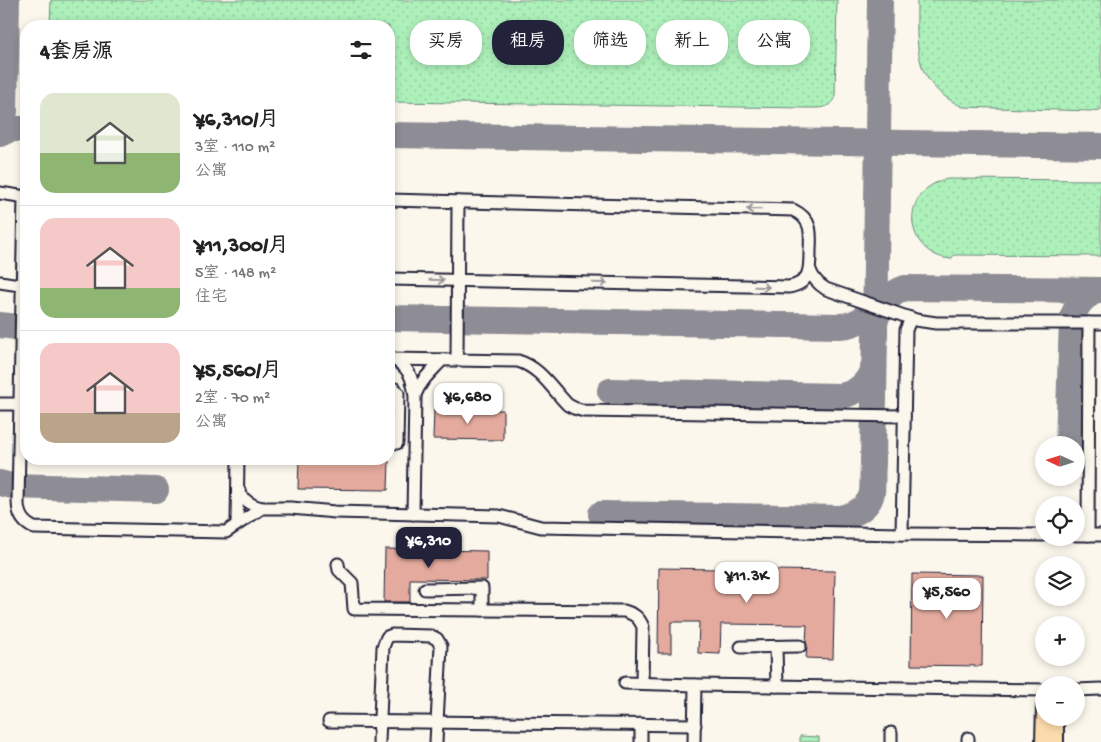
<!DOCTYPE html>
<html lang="zh">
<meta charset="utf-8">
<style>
:root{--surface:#fff;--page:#f2f2f2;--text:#222;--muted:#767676;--line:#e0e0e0;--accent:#22223b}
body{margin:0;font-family:"Gochi Hand","LXGW WenKai TC",sans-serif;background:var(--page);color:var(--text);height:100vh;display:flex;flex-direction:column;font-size:19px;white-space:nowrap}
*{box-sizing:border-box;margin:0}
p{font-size:16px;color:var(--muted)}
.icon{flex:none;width:28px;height:28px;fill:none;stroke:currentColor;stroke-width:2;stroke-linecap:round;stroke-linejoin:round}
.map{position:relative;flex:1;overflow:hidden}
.sheet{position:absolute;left:20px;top:20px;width:375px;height:445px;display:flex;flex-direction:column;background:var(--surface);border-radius:20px;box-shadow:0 2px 8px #0003}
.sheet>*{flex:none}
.top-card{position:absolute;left:410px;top:20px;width:475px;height:45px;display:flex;gap:10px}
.needle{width:32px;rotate:274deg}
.fabs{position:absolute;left:1035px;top:436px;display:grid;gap:10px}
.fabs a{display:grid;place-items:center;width:50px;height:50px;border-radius:50%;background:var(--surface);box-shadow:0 2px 8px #0003;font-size:25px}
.price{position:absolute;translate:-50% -42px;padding:0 11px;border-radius:10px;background:#fff;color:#222;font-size:16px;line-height:32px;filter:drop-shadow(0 1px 2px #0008)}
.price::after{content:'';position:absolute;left:50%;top:30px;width:15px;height:11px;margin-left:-8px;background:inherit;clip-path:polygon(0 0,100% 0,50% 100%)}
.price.active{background:var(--accent);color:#fff}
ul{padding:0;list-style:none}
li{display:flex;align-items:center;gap:15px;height:125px;padding:0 20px}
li+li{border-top:1px solid var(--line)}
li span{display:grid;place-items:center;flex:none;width:140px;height:100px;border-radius:15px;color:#555}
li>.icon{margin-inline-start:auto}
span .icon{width:60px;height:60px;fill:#fffc;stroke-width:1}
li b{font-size:21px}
h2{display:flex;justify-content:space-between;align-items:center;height:60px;padding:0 20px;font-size:21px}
.chip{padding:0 18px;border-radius:20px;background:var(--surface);box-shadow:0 2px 8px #0003;font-size:18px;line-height:45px}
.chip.active{background:var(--accent);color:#fff}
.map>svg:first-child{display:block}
</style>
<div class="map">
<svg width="1101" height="742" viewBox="0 0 1101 742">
<defs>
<pattern id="grass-dots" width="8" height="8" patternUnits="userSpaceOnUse" patternTransform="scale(1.25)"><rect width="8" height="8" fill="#adf0ba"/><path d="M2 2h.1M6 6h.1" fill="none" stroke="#95cea1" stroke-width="1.8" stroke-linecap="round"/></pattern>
</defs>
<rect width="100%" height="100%" fill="#fbf7ec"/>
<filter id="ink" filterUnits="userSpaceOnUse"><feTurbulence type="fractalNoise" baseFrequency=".02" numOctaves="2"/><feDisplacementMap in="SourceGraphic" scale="10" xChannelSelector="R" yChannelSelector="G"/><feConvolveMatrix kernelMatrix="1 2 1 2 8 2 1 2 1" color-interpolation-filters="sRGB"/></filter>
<g filter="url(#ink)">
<!-- grass -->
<g fill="url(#grass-dots)" stroke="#68897a">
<path d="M51 0H837L835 99C829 109 819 108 808 108L389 102V26H50Z"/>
<path d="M917 0H1101V110L1090 111 963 107C912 83 917 49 917 0Z"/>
<path d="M948 179 1101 180V256L954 255 951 259C904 255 897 189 948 179Z"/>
</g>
<!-- garden -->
<polygon fill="#adf0ba" stroke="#68897a" points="800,736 819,737 819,742 800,742"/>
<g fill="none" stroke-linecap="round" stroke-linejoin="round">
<!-- taxiway -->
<g stroke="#8e8c94" stroke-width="26">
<polyline points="0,130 3,123 5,111 7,0"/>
<polyline points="0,134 11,129 26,129"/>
<polyline points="389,135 1101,146"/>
<path d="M389 318 840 326C858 325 871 315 875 298"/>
<path d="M875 323C879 306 889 294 905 288L1101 290"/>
<polyline points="0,325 26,328"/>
<path d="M610 391 840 396C859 393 870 381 874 364"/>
<path d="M1068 445 1072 318C1077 304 1084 296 1098 290"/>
<polyline points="0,483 12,486 156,490"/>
<path d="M601 514 839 518C853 516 870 507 872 492 873 483 872 473 873 464L880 0"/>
</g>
</g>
<!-- building -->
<g fill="#e3aa9d" stroke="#22223b">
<polygon points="434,409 503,410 503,440 433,439"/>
<polygon points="299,459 321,459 321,461 389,461 388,490 298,489"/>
<polygon points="385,549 487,551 487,580 410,579 410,602 384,602"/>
<polygon points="659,568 835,571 833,659 806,658 807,646 806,642 807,625 721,624 720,654 698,653 699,622 671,622 671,653 658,653"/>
<polygon points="912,574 983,575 982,666 911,665"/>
</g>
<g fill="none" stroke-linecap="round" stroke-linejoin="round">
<!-- minor casing -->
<g stroke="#22223b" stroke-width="15">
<g id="minor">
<polyline points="0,193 26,197"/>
<path d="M24 197 18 502C18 515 23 523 34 528L226 532 262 508H291L335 512 499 516 541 527 902 534 1044 535"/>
<path d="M389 200 793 210C812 219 811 232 810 250 810 268 811 283 789 287L389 279"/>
<path d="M810 270C813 279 818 284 826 289L916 320 936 323H1101"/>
<polyline points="0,282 26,286"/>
<path d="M389 359 518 361C541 368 552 389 568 405L574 408 584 411 904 416"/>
<path d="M394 359C410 369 412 377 415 395"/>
<polyline points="457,360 458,202"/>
<polyline points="389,389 395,389 398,393 397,443"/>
<polyline points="0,404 20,404"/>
<path d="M238 488C242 500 250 505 262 508"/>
<path d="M413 514 415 395C420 381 432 371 442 360"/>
<polyline points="237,524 238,459"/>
<polyline points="902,534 906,330 911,318"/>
<polyline points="1076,535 1101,535"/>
<polyline points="1088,535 1089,323"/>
<path d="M338 564 339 570 352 583 354 609 624 611C634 614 639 617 643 627L642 683"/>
<polyline points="425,589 482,588 482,610"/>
<polyline points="741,647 800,646"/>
<polyline points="776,647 777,686"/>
<polyline points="625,683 695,685 1044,690"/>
<polyline points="1076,690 1101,689"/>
<polyline points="329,721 695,725"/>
<polyline points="641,724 641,742"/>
<polyline points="379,742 383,647 387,637 392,635 431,636 437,639 441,646 436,742"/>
<polyline points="694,742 695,685"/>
<polyline points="891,742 891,733"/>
<polyline points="968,742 968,738"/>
</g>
</g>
<!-- major casing -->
<g stroke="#22223b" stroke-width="18">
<g id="major">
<polyline points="1043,742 1044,706"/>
<polyline points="1056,742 1056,718"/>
</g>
</g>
<!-- minor -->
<use href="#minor" stroke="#fbf7ec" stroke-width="11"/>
<!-- major -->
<use href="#major" stroke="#fcdcac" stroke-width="14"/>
</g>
<!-- one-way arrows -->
<defs><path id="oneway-shaft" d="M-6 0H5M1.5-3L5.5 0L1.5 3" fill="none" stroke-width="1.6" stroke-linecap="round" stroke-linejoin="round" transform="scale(1.25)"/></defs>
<g stroke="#99979c">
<use href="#oneway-shaft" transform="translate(754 209) rotate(-179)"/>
<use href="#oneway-shaft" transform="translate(437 280) rotate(1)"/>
<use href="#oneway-shaft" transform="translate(600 283) rotate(1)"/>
<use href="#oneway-shaft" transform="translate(762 287) rotate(1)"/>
</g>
</g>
</svg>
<div class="fabs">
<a><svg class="needle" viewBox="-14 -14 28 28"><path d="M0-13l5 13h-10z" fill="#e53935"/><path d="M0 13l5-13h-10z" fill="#767676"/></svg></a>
<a><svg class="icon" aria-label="locate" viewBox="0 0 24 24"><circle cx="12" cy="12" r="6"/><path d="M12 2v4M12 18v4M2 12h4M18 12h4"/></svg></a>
<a><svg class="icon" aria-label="layers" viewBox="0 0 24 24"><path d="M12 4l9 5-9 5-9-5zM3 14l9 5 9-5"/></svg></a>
<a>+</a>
<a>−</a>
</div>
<b class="price" style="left:468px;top:425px">¥6,680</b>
<b class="price active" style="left:429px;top:569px">¥6,310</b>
<b class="price" style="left:747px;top:604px">¥11.3K</b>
<b class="price" style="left:947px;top:620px">¥5,560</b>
<div class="top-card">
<a class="chip">买房</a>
<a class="chip active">租房</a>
<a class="chip">筛选</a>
<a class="chip">新上</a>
<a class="chip">公寓</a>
</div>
<section class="sheet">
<h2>4套房源<svg class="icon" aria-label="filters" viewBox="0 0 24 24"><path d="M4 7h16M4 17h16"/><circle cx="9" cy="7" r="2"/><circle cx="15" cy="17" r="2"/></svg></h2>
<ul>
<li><span style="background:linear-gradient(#dfe7d0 60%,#8fb573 0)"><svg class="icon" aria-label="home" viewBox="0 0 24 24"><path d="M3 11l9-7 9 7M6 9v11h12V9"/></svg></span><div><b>¥6,310/月</b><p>3室 · 110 m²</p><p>公寓</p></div></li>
<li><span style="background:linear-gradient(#f6c9c9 70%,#8fb573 0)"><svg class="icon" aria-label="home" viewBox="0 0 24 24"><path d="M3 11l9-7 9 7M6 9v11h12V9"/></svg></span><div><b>¥11,300/月</b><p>5室 · 148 m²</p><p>住宅</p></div></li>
<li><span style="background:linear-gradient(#f6c9c9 70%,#b9a48a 0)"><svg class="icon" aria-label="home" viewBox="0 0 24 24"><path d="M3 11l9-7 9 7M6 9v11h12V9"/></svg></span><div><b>¥5,560/月</b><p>2室 · 70 m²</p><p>公寓</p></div></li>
</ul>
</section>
</div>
